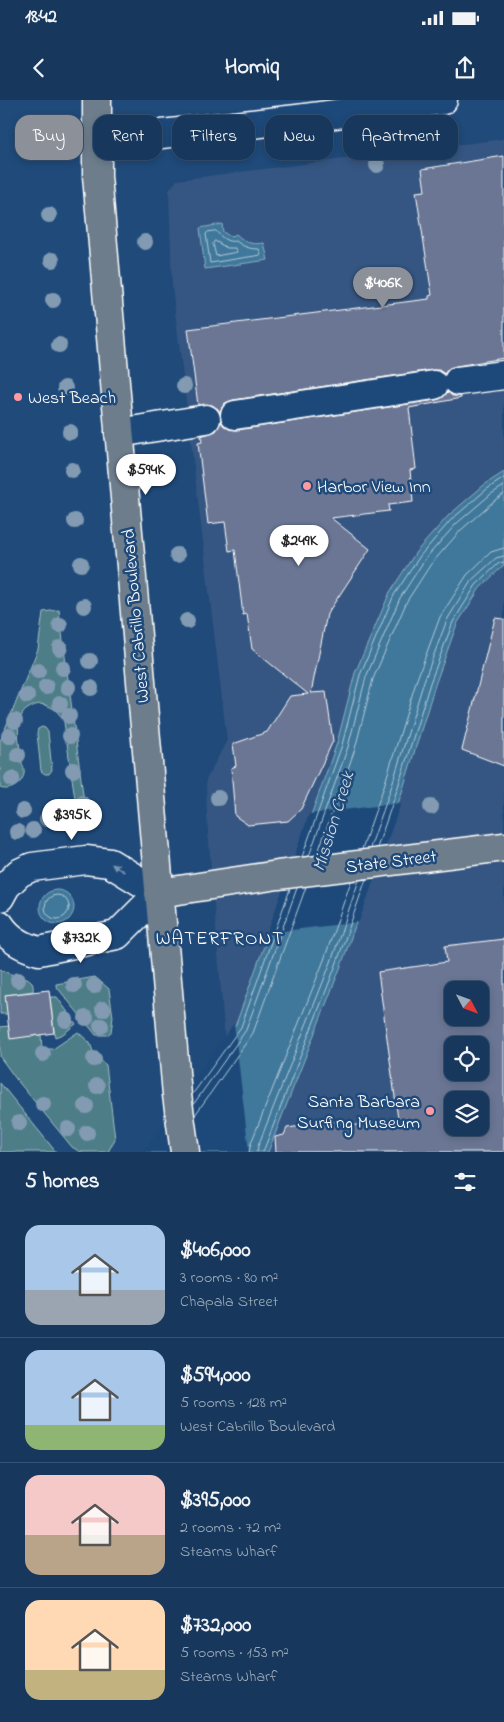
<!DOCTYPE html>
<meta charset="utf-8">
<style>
:root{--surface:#17385c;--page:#203f62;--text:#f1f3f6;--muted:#9eacbb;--line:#365272;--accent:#8c9099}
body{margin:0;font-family:"Indie Flower",sans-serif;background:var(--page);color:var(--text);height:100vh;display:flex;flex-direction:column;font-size:19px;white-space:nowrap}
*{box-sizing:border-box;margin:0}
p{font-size:16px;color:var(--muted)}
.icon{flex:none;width:28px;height:28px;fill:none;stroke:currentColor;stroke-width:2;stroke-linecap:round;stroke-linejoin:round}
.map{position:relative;height:1052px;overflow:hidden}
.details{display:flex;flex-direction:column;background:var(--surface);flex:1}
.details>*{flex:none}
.hud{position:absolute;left:15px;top:15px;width:475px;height:45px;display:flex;gap:10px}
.needle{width:32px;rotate:131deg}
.buttons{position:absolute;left:444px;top:881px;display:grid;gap:10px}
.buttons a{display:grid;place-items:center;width:45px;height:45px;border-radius:10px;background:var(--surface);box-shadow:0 2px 8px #0003,0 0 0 1px var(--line);font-size:25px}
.price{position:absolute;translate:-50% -42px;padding:0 11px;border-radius:18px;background:#fff;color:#222;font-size:16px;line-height:32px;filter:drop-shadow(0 1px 2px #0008)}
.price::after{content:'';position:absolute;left:50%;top:30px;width:15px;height:11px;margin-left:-8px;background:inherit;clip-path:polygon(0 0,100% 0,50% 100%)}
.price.selected{background:var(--accent);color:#fff}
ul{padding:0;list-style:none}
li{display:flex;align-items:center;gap:15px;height:125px;padding:0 25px}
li+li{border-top:1px solid var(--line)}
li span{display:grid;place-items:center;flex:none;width:140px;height:100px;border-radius:15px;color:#555}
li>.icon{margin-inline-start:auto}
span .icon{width:60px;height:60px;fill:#fffc;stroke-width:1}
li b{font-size:21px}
h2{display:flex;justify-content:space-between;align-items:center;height:60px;padding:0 25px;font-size:21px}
.tag{padding:0 18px;border-radius:15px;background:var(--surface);box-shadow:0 2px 8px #0003,0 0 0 1px var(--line);font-size:18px;line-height:45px}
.tag.selected{background:var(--accent);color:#fff}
.status{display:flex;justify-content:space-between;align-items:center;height:35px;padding:0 25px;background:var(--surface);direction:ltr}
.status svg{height:14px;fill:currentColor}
header{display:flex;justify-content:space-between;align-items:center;height:65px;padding:0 25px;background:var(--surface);font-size:22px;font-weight:700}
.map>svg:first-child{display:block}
</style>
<div class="status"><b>18:42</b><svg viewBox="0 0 49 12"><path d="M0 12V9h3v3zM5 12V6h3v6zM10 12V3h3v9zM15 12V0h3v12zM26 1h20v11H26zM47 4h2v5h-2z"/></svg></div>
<header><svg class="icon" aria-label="back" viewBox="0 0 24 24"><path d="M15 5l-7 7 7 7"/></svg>Homiq<svg class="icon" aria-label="share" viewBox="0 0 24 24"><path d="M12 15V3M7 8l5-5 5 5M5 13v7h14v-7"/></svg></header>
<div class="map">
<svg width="504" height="1052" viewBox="0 0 504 1052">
<rect width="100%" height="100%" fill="#1f4a7a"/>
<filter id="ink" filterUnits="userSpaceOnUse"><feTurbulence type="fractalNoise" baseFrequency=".02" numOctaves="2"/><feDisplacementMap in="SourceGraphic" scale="10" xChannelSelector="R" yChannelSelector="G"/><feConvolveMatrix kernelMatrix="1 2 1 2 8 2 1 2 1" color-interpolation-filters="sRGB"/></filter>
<g filter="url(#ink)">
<!-- built -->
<path fill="#365782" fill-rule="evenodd" d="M504 39V1052H234L207 718 206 680 227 640 172 186 169 90 177 80ZM452 890H480V918H452ZM452 945H480V972H452ZM452 1000H480V1028H452Z"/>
<!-- green -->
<g fill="#4e7d87" stroke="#a6bec3">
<path d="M59 510 84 702 83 707 79 709 76 706 64 622C60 614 56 609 48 606 41 603 36 604 29 608 12 617 20 647 22 663 23 666 25 671 24 674 22 684 10 692 0 688V641L38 549 43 512Z"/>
<polygon points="42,627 45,628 48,632 52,670 49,674 45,674 41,671 37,633 38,629"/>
<path d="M0 869C4 871 7 873 11 874 22 877 35 876 33 891L5 895 8 914H0Z"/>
<polygon points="95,877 109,889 113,917 111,932 107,935 96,935 56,886 56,884"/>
<polygon points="50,897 57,897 76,924 63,934 55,937"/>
<polygon points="9,926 35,935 41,935 42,949 53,949 78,932 90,943 94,954 106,965 115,1039 108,1052 80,1052 72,1047 16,979 0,957 0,927"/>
<polygon points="0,983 56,1052 0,1052"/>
</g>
<!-- water -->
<g fill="#40789b" stroke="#8caec3">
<path d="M222 124 223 132 231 137 236 134C246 143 251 145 264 143L268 160 205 169 200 128Z"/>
<polygon points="504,372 504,465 480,488 457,524 435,585 402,692 341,866 268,1052 146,1052 236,924 337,643 355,573 390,492 416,452 448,416 484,385"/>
<circle cx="57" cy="807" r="17"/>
</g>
<!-- pier -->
<g fill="#1f4a7a">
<polygon points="401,703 359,822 267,833 309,714"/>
<polygon points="234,923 249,1052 144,1052 144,1051"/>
</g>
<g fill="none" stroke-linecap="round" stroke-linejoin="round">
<!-- shore -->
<g stroke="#b3c9d7" stroke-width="1">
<path d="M216 131C221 137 227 143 236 141 244 147 249 149 259 149L261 155 210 163 206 134 208 132Z"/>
<polygon points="215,141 227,148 235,148 237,152 216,156 213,144"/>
<polyline points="370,748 391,688 424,581 447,520 471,481 496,458 504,456"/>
<polyline points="377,748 397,690 430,583 453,522 476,485 499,463 504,462"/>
<polyline points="362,749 384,686 417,579 440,517 467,475 491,452 504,448"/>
<polyline points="317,755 355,649 373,579 407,501 431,464 461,430 495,400 504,394"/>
<polyline points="309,756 348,647 366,577 400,498 425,459 456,424 491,394 504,386"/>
<polyline points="302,757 342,645 360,575 394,495 420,456 451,420 487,389 504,378"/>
<circle cx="57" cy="807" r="12"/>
<polyline points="192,995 241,927 290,789"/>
<polyline points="193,1005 246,930 297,788"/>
<polyline points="195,1015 253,933 306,787"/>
<polyline points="249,1052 251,1043 324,860 351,781"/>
<polyline points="257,1052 258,1046 331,862 359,780"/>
<polyline points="263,1052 336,865 366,779"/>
</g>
</g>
<!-- building -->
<g fill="#6b7694" stroke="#fff" fill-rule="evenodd">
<polygon points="504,56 504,258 456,266 449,268 444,274 439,270 432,270 233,300 225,303 221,309 220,313 218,309 212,305 198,305 188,229 429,199 429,196 432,195 416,92 425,91 422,69"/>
<polygon points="448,292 452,296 461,296 461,298 409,308 416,369 410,370 413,402 388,405 389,411 331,418 370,449 327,514 311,593 326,592 333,641 301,709 288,721 248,725 235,716 231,668 236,666 233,644 267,632 290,596 308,594 252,549 247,514 243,515 235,450 229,451 225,422 208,424 198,343 202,342 201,336 216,331 221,321 223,325 229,329 237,330 436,300 443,297"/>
<polygon points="495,518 504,519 504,666 462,650"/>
<path d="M504 839V1052H276L275 1037 284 1035 287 1028 341 1021 342 1027 398 1019 378 872 447 862 445 846ZM452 890H480V918H452ZM452 945H480V972H452ZM452 1000H480V1028H452Z"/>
<polygon points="49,890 54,933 10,939 5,895"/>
</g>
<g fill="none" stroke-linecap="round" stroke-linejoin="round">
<!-- minor casing -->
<g stroke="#fff" stroke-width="31">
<g id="minor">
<polyline points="98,41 297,19 443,0"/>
<polyline points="458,281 504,275"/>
<polyline points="235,315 434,285"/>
<polyline points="119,333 206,319"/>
<path d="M0 797 6 786 19 773 32 767 86 760 110 763 159 793 117 835 39 851C24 847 9 839 0 825"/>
</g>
</g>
<!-- major casing -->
<g stroke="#fff" stroke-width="31">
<g id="major">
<polyline points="97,0 97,76 177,995 185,1052"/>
<polyline points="159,793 278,775 504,747"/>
</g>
</g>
<!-- minor -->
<use href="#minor" stroke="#1f4a7a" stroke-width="28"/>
<!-- major -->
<use href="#major" stroke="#6d7d8c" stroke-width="28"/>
</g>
<!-- trees -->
<g fill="#829bb3">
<circle cx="43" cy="24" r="8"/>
<circle cx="377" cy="65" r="8"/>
<circle cx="49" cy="115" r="8"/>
<circle cx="145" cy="142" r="8"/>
<circle cx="52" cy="160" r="8"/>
<circle cx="392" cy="182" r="8"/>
<circle cx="53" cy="200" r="8"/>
<circle cx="59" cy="245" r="8"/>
<circle cx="184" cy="286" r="8"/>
<circle cx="65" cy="288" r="8"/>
<circle cx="70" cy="332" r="8"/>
<circle cx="72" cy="370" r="8"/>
<circle cx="75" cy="421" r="8"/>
<circle cx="177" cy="455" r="8"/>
<circle cx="81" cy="464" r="8"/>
<circle cx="84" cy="506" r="8"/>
<circle cx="187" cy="521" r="8"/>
<circle cx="60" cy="525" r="8"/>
<circle cx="60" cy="548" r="8"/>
<circle cx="90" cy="561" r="8"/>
<circle cx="63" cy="568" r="8"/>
<circle cx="38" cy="571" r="8"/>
<circle cx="46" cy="587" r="8"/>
<circle cx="68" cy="587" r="8"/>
<circle cx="91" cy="588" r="8"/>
<circle cx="27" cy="596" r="8"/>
<circle cx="60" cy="604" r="8"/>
<circle cx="69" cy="616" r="8"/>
<circle cx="15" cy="621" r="8"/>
<circle cx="9" cy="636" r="8"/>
<circle cx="70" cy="636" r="8"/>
<circle cx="18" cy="655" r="8"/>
<circle cx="73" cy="670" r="8"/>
<circle cx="12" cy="679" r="8"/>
<circle cx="218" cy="698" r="8"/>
<circle cx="81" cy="703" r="8"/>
<circle cx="431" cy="707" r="8"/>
<circle cx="58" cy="708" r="8"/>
<circle cx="23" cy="711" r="8"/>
<circle cx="47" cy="719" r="8"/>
<circle cx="33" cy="730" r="8"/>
<circle cx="17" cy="732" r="8"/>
<circle cx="18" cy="880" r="8"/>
<circle cx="74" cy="885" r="8"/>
<circle cx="94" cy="886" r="8"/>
<circle cx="103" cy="909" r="8"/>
<circle cx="86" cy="918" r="8"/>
<circle cx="66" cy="920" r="8"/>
<circle cx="101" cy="926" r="8"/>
<circle cx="43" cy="954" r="8"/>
<circle cx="94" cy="959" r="8"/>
<circle cx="97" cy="986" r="8"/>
<circle cx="43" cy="1004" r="8"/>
<circle cx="86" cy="1006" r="8"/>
<circle cx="19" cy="1023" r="8"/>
<circle cx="68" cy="1029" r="8"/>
<circle cx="87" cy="1033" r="8"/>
</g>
<!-- one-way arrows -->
<defs><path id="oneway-solid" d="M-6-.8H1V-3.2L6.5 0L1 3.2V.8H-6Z" transform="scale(1.25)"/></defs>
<use fill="#7992af" href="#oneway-solid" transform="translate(118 768) rotate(-148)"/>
</g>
<!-- markers -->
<g fill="#ff9aa2" stroke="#1f4a7a" stroke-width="2">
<circle cx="18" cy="297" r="5"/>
<circle cx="307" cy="386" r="5"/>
<circle cx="430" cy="1011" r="5"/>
</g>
<g text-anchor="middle" stroke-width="5" stroke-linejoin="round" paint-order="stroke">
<!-- poi labels -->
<g font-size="18" fill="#fff" stroke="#1f4a7a" text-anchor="start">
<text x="28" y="303">West Beach</text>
<text x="317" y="392">Harbor View Inn</text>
<text x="420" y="1007" text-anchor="end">Santa Barbara<tspan x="420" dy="21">Surfing Museum</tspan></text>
</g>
<!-- street labels -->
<g font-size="18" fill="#fff" stroke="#1f4a7a">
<text transform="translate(135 516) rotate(-95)" y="6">West Cabrillo Boulevard</text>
<text transform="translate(391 761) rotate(-7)" y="6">State Street</text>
</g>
<!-- water labels -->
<g font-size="19" font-style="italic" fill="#cfdde6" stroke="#1f4a7a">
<text transform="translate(332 721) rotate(-73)" y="7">Mission Creek</text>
</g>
<!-- neighbourhood labels -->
<g font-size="19" letter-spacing="1" fill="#fff" stroke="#1f4a7a">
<text x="220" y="844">WATERFRONT</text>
</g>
</g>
</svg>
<div class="buttons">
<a><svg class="needle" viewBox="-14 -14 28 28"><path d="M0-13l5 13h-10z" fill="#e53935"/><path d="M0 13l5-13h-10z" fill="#9eacbb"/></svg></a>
<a><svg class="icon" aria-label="locate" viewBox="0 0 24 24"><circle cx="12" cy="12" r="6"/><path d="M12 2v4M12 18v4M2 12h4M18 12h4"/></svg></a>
<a><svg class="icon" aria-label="layers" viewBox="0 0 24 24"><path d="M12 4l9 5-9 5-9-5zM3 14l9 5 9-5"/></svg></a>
</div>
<b class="price selected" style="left:383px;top:209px">$406K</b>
<b class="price" style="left:146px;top:396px">$594K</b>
<b class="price" style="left:299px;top:467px">$249K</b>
<b class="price" style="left:72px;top:741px">$395K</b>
<b class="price" style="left:81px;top:864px">$732K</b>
<div class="hud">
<a class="tag selected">Buy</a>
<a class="tag">Rent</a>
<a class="tag">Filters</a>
<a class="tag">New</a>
<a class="tag">Apartment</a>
</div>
</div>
<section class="details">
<h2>5 homes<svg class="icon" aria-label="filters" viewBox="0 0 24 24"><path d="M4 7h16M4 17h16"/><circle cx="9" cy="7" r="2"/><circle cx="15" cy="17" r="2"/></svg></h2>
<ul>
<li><span style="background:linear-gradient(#a9c7e8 65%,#9aa5b1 0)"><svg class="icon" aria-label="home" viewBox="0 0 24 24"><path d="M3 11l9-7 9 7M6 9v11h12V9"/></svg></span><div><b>$406,000</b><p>3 rooms · 80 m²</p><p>Chapala Street</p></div></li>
<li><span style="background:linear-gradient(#a9c7e8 75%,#8fb573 0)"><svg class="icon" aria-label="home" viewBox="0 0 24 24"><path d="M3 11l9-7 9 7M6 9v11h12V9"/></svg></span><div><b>$594,000</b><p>5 rooms · 128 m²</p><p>West Cabrillo Boulevard</p></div></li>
<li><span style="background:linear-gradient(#f6c9c9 60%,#b9a48a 0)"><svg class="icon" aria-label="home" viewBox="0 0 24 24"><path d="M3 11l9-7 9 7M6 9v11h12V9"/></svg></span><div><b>$395,000</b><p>2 rooms · 72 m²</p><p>Stearns Wharf</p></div></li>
<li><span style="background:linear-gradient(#ffd9b3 70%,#c2b280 0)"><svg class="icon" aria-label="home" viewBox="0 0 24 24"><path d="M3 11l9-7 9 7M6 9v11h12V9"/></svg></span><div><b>$732,000</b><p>5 rooms · 153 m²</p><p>Stearns Wharf</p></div></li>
</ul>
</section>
